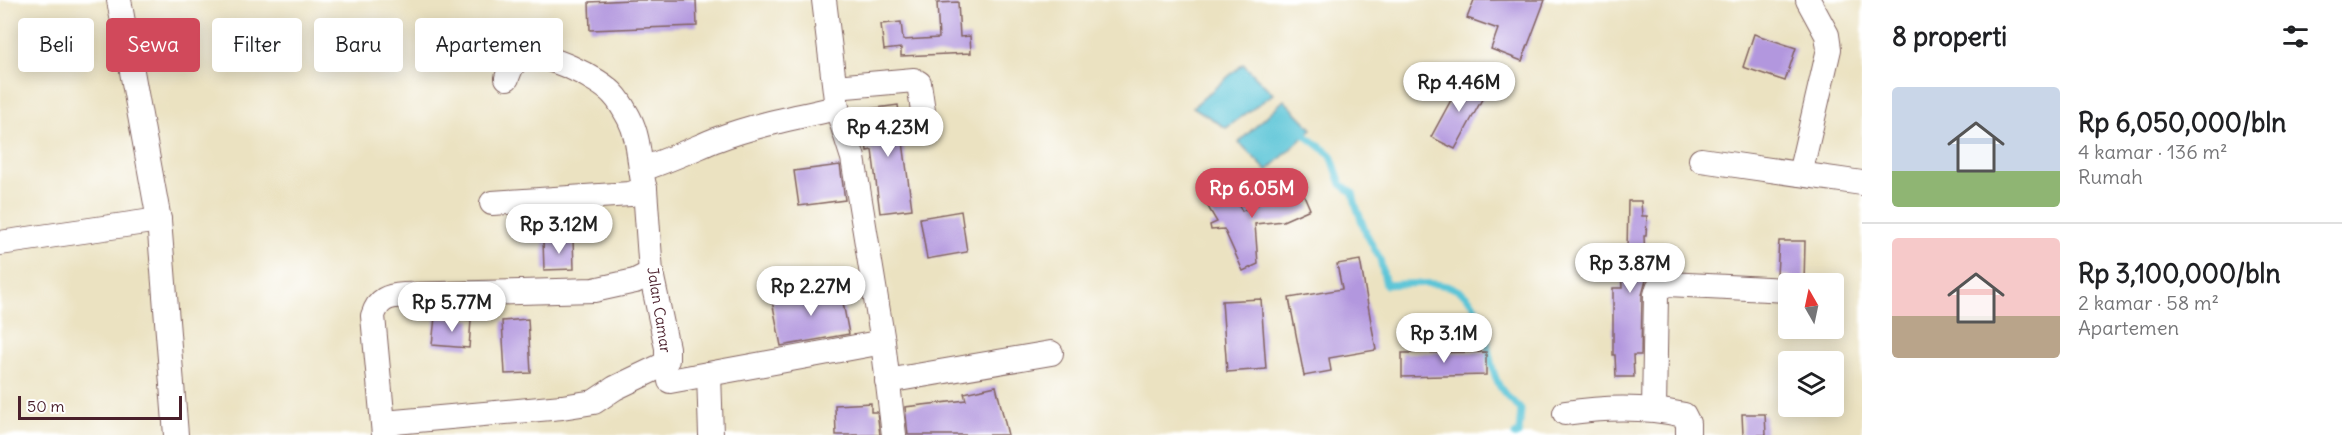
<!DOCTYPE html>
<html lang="id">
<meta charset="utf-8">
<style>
:root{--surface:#fff;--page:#f6f6f6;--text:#202124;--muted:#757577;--line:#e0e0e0;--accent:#d1495b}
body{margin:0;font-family:Delius,sans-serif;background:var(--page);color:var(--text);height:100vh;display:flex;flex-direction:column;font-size:22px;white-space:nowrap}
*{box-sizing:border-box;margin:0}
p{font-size:20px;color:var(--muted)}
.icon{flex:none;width:33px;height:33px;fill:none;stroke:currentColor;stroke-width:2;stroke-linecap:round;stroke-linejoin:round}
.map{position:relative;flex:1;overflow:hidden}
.sheet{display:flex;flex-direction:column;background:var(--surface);width:480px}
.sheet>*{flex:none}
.hud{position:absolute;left:18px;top:18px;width:570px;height:54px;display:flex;gap:12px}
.needle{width:39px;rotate:351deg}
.tools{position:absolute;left:1778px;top:273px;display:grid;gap:12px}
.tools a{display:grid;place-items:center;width:66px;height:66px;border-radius:6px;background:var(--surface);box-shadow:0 3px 15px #0003;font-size:30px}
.scale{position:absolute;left:18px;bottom:15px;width:164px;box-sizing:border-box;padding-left:6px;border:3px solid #4a1f2b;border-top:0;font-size:16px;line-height:21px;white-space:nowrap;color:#4a1f2b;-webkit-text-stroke:4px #fff;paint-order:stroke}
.price{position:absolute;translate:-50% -51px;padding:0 14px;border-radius:21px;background:#fff;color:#222;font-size:20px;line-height:39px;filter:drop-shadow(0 2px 3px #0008)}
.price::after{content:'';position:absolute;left:50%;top:36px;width:18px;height:14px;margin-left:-9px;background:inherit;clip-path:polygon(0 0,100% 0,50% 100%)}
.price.selected{background:var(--accent);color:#fff}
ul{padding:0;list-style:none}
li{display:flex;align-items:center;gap:18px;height:150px;padding:0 30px}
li+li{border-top:2px solid var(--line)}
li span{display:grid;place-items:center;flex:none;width:168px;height:120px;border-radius:6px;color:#555}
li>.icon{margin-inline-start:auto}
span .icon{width:72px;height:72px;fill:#fffc;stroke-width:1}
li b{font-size:26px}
h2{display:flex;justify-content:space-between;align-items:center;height:72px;padding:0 30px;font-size:26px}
.pill{padding:0 21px;border-radius:6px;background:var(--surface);box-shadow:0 3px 15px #0003;font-size:21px;line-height:54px}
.pill.selected{background:var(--accent);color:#fff}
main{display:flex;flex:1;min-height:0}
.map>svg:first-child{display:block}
</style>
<main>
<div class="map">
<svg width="1862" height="435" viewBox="0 0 1862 435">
<rect width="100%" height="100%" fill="#fff"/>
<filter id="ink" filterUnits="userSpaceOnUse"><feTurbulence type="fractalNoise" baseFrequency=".0167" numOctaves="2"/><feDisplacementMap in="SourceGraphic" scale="12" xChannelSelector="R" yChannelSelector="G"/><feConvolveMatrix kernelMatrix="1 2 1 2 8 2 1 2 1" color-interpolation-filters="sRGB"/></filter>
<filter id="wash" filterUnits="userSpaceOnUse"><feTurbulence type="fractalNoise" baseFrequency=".008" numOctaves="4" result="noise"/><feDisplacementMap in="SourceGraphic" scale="24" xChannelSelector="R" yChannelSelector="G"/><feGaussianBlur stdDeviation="1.35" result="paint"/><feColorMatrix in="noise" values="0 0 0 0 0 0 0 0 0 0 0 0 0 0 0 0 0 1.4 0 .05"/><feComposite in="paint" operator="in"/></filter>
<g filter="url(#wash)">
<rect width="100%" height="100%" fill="#ebe2c1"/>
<!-- water -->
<g fill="#5bc5d7" stroke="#527281" stroke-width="1.5">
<polygon points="1243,64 1273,94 1226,128 1193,107"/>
<polygon points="1284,100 1312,129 1267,171 1239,142"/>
</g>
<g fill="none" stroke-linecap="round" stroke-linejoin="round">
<!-- stream -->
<path stroke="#5bc5d7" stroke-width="7" d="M1305 135 1331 155 1341 184 1353 193 1356 206 1366 233 1380 259 1386 285C1440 282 1476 277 1487 341 1489 354 1494 379 1502 390 1507 397 1515 403 1521 410L1519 433 1515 435"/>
</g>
<g id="blocks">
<!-- building -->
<g fill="#b297de">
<polygon points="631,0 696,0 697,26 590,30 589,2"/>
<polygon points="1474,0 1545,0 1522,61 1491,49 1498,29 1467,18"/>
<polygon points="958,2 960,37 970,36 971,53 901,56 901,48 884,50 881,24 901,22 903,40 939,38 937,3"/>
<polygon points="1754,34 1796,48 1785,81 1743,67"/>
<polygon points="1463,78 1487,90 1455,149 1431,137"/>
<polygon points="898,105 912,209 880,213 872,150 867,151 862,110"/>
<polygon points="840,165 845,200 799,206 794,171"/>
<polygon points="1227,186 1242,211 1300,186 1310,209 1283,221 1255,224 1258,264 1243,271 1224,229 1211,230 1210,225 1217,222 1204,200"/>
<polygon points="1628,201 1641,201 1642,216 1647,216 1646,236 1644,236 1646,280 1642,295 1641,355 1633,355 1634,377 1616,377 1615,355 1613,355 1613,288 1622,288 1620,251 1627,250"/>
<polygon points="961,211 967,252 927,259 920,218"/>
<polygon points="573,239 574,269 544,270 543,241"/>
<polygon points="1779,241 1805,241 1804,284 1789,276 1777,275"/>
<polygon points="1360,260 1376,350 1329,358 1331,371 1304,376 1289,298 1342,289 1337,264"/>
<polygon points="840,287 849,334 781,346 772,301"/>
<polygon points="1261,299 1266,369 1227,372 1222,301"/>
<polygon points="435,317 471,320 469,348 432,345"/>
<polygon points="528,319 531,373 505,374 502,321"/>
<polygon points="1486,352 1486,375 1402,377 1402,353"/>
<polygon points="996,386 1008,435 908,435 905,407 966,400 964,393"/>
<polygon points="871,403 871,412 877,412 880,435 836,435 835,405"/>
<polygon points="1742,414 1765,414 1766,435 1743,435"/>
</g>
</g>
</g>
<g filter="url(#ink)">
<use href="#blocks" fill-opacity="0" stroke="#826360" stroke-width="1.5"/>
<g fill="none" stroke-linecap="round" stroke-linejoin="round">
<!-- minor casing -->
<g stroke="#826360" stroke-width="26">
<g id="minor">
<polyline points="119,0 159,220 176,435"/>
<polyline points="824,0 837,108 853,158 883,342 894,435"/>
<polyline points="835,87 914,80 919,83 926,132"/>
<polyline points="1701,160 1862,183"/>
<path d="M642 169C667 161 691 150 715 140 754 125 796 117 837 108"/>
<polyline points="1800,174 1829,49 1827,35 1808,0"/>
<polyline points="492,203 630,194 645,189"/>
<polyline points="0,243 159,220"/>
<polyline points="709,374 711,435"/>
<polyline points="670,381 883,342"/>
<polyline points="887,381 1051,353"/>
<polyline points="1654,408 1656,295 1658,288 1668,284 1788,290"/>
<path d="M1565 413C1605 407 1645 406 1684 415L1688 423V435"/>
<path d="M384 423 562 407 594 402 615 388 663 365 667 360V348L651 273 645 189C638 166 641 141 629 118 625 111 620 101 614 95 601 79 542 50 523 57 513 61 510 69 507 78"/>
<path d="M384 435 373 316C378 299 388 296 404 295L594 290 635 281 651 273"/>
</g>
</g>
<!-- minor -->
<use href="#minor" stroke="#fff" stroke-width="24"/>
</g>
</g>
<g text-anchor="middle" stroke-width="6" stroke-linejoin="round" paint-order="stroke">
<!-- street labels -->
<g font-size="15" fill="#4a1f2b" stroke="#fff">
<text transform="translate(659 310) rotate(81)" y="5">Jalan Camar</text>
</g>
</g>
</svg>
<div class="tools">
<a><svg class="needle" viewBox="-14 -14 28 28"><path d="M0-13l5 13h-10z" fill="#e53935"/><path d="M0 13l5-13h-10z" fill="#757577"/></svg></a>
<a><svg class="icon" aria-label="layers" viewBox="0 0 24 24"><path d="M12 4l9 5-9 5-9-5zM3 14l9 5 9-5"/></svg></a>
</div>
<div class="scale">50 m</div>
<b class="price" style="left:1459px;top:113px">Rp 4.46M</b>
<b class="price" style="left:888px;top:158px">Rp 4.23M</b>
<b class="price selected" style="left:1252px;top:219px">Rp 6.05M</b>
<b class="price" style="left:559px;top:255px">Rp 3.12M</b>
<b class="price" style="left:1630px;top:294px">Rp 3.87M</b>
<b class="price" style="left:811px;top:317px">Rp 2.27M</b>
<b class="price" style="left:452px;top:333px">Rp 5.77M</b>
<b class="price" style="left:1444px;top:364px">Rp 3.1M</b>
<div class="hud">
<a class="pill">Beli</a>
<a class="pill selected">Sewa</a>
<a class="pill">Filter</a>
<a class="pill">Baru</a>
<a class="pill">Apartemen</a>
</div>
</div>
<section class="sheet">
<h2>8 properti<svg class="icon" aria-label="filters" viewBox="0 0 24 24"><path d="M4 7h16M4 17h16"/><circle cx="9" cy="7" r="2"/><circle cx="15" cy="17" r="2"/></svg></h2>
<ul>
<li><span style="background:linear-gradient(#c9d6e8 70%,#8fb573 0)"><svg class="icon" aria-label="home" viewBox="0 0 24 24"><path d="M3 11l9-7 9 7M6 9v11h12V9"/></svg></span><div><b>Rp 6,050,000/bln</b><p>4 kamar · 136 m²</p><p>Rumah</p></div></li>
<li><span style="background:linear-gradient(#f6c9c9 65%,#b9a48a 0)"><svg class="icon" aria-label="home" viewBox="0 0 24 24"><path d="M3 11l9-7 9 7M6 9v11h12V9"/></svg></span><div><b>Rp 3,100,000/bln</b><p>2 kamar · 58 m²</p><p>Apartemen</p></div></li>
</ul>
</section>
</main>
